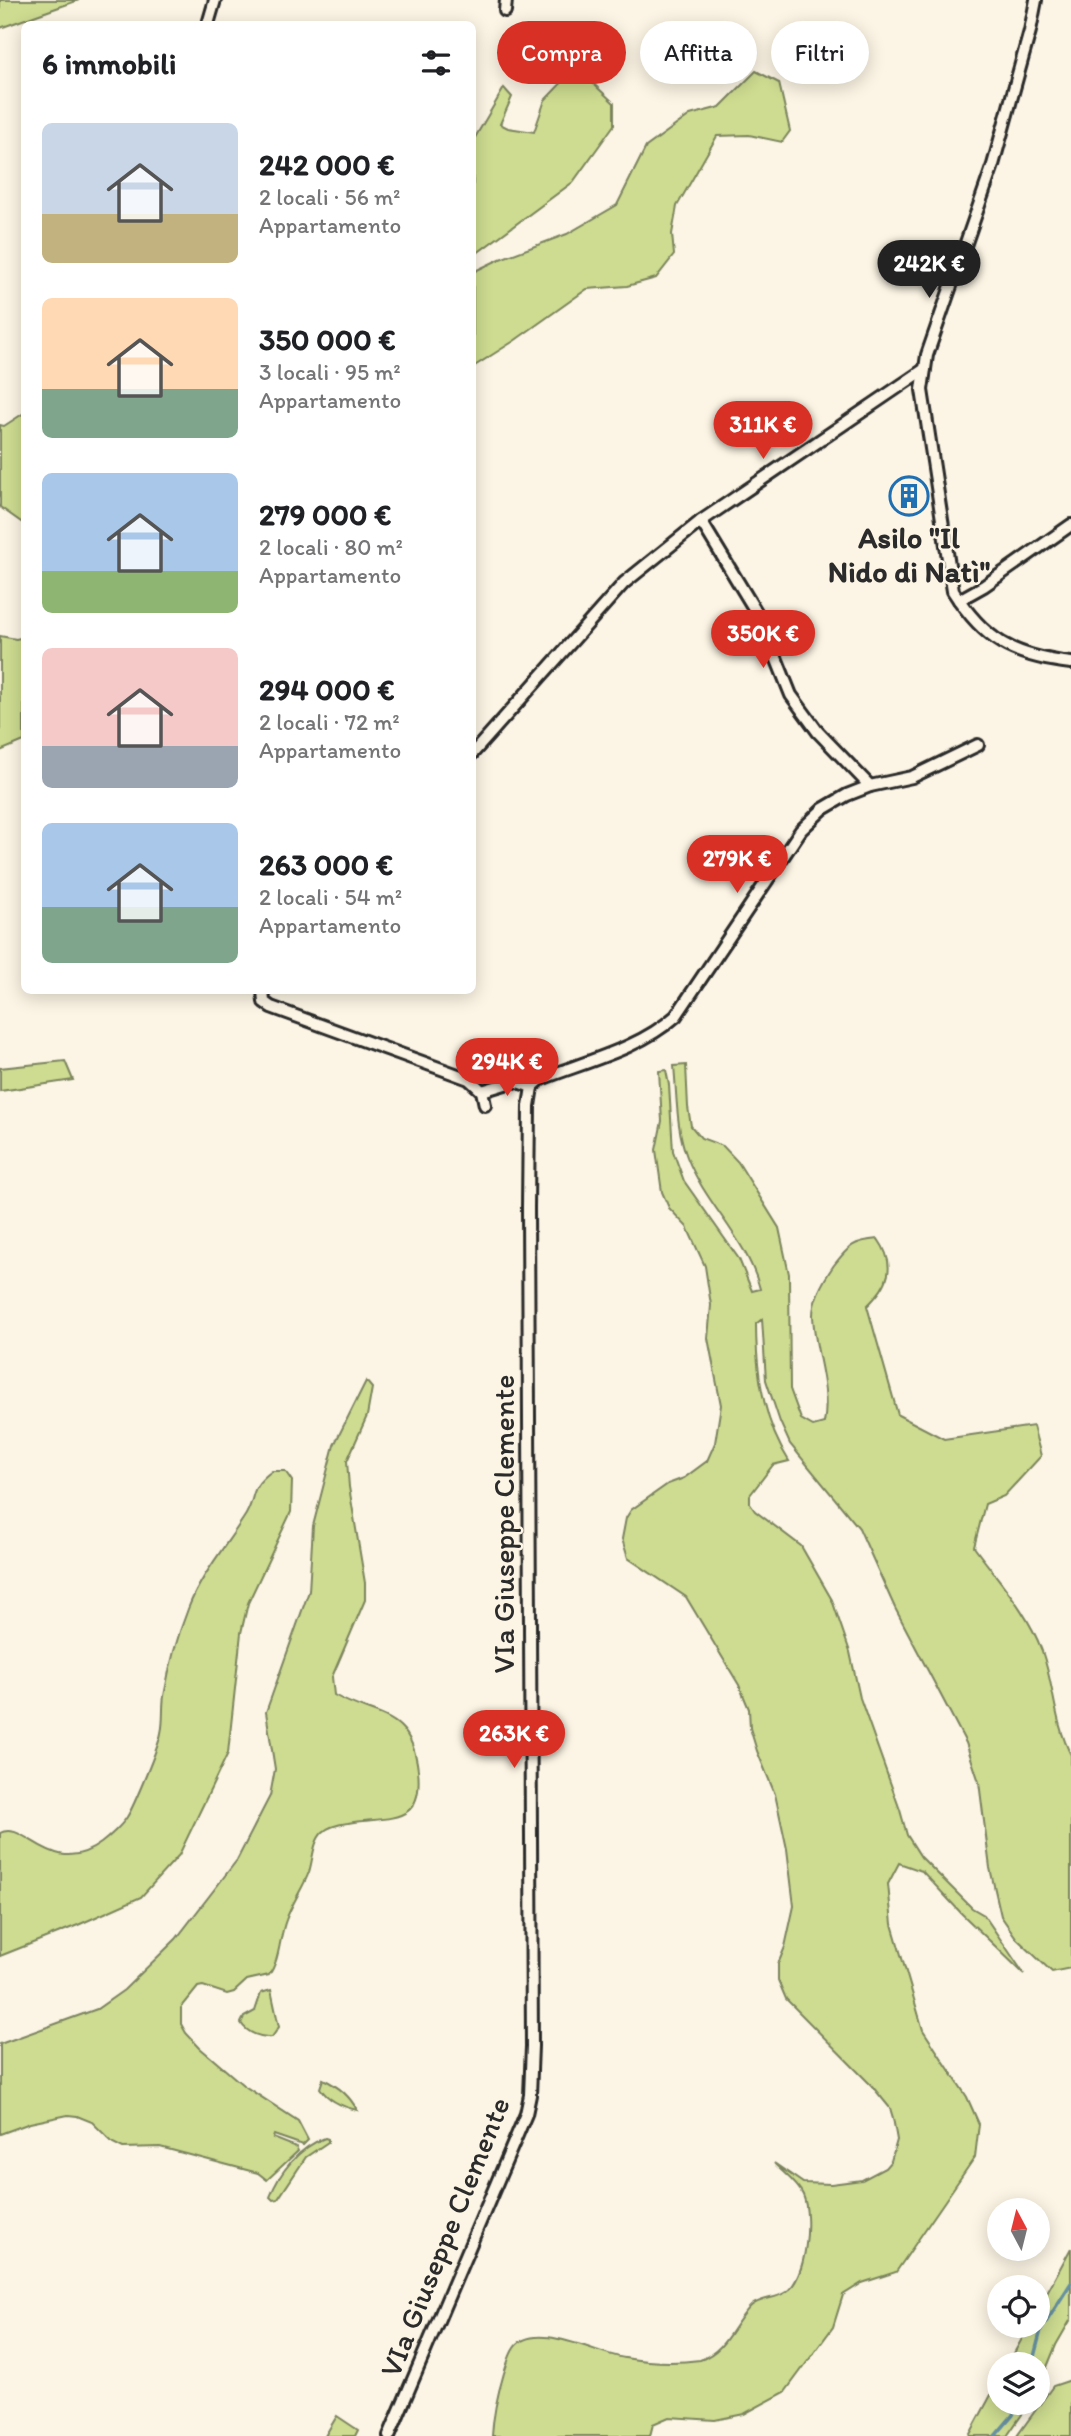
<!DOCTYPE html>
<html lang="it">
<meta charset="utf-8">
<style>
:root{--surface:#fff;--page:#f2f2f2;--text:#202124;--muted:#757577;--accent:#d93025}
body{margin:0;font-family:Itim,sans-serif;background:var(--page);color:var(--text);height:100vh;display:flex;flex-direction:column;font-size:26px;white-space:nowrap}
*{box-sizing:border-box;margin:0}
p{font-size:23px;color:var(--muted)}
.icon{flex:none;width:38px;height:38px;fill:none;stroke:currentColor;stroke-width:2;stroke-linecap:round;stroke-linejoin:round}
.map{position:relative;flex:1;overflow:hidden}
.details{position:absolute;left:21px;top:21px;width:455px;height:973px;display:flex;flex-direction:column;background:var(--surface);border-radius:10px;box-shadow:0 4px 18px #0003}
.details>*{flex:none}
.hud{position:absolute;left:497px;top:21px;width:469px;height:63px;display:flex;gap:14px}
.needle{width:46px;rotate:353deg}
.controls{position:absolute;left:987px;top:2198px;display:grid;gap:14px}
.controls a{display:grid;place-items:center;width:63px;height:63px;border-radius:50%;background:var(--surface);box-shadow:0 4px 18px #0003;font-size:35px}
.price{position:absolute;translate:-50% -60px;padding:0 16px;border-radius:24px;background:var(--accent);color:#fff;font-size:23px;line-height:46px;filter:drop-shadow(0 2px 4px #0008)}
.price::after{content:'';position:absolute;left:50%;top:42px;width:21px;height:16px;margin-left:-10px;background:inherit;clip-path:polygon(0 0,100% 0,50% 100%)}
.price.active{background:#222;color:#fff}
ul{padding:0;list-style:none}
li{display:flex;align-items:center;gap:21px;height:175px;padding:0 21px}
li span{display:grid;place-items:center;flex:none;width:196px;height:140px;border-radius:10px;color:#555}
li>.icon{margin-inline-start:auto}
span .icon{width:84px;height:84px;fill:#fffc;stroke-width:1}
li b{font-size:30px}
h2{display:flex;justify-content:space-between;align-items:center;height:84px;padding:0 21px;font-size:30px}
.tag{padding:0 24px;border-radius:32px;background:var(--surface);box-shadow:0 4px 18px #0003;font-size:24px;line-height:63px}
.tag.active{background:var(--accent);color:#fff}
.map>svg:first-child{display:block}
</style>
<div class="map">
<svg width="1071" height="2436" viewBox="0 0 1071 2436">
<rect width="100%" height="100%" fill="#fcf5e5"/>
<filter id="ink" filterUnits="userSpaceOnUse"><feTurbulence type="fractalNoise" baseFrequency=".0143" numOctaves="2"/><feDisplacementMap in="SourceGraphic" scale="14" xChannelSelector="R" yChannelSelector="G"/><feConvolveMatrix kernelMatrix="1 2 1 2 8 2 1 2 1" color-interpolation-filters="sRGB"/></filter>
<g filter="url(#ink)">
<!-- green -->
<g fill="#cddc90" stroke="#7c845e" stroke-width="2">
<polygon points="0,0 79,0 0,28"/>
<polygon points="756,71 779,83 790,131 782,142 749,135 717,136 677,206 672,234 674,255 656,278 627,286 587,289 514,341 473,367 473,272 500,259 567,234 617,205 646,147 690,115 720,107"/>
<polygon points="570,74 584,75 614,103 614,125 573,182 473,256 473,141 504,88 512,97 500,124 508,128 534,132 545,100"/>
<polygon points="24,413 24,524 0,507 0,425 4,426"/>
<polygon points="0,636 16,639 24,637 24,741 0,751"/>
<polygon points="65,1061 73,1080 0,1091 0,1068"/>
<path d="M686 1065 688 1107 691 1126 701 1138 723 1146 738 1162 779 1228 789 1274 790 1389 801 1419 813 1426 824 1423C831 1386 814 1351 813 1315 813 1298 825 1278 834 1265 849 1246 853 1241 878 1239 897 1266 889 1285 867 1306L898 1415 944 1439 1033 1426 1041 1456 1004 1496 985 1504 974 1547C998 1580 1028 1612 1042 1651 1054 1685 1054 1722 1071 1755V1968L1052 1972 1017 1939 1001 1916 990 1868 979 1782 966 1743 895 1608 859 1528 790 1444 780 1422 766 1380 762 1319 756 1324C756 1371 763 1421 789 1461L773 1465 750 1495V1504L755 1511 801 1546 832 1600 850 1652 860 1698 900 1810 907 1835 921 1857 972 1908 984 1915 1024 1974 962 1914 922 1871 899 1863 888 1884 892 1924 923 2030 967 2097 979 2124 975 2157 896 2272 862 2283 843 2295 833 2327 785 2392 744 2414 715 2420 669 2417 653 2424 650 2436H492C493 2415 498 2393 504 2373 507 2365 509 2355 514 2348 534 2319 599 2355 625 2358 648 2362 677 2363 700 2360 727 2350 732 2325 751 2306 760 2298 776 2299 786 2292 807 2278 812 2216 803 2195 798 2183 783 2173 774 2163L803 2183 831 2184 862 2180 885 2168 891 2161 897 2140 893 2118 890 2108 872 2086 786 1999 778 1980V1964L785 1947 794 1906 787 1849 775 1794 757 1751 750 1728 749 1709 739 1685 686 1597 628 1558 622 1539 626 1518 631 1510 668 1484 684 1478 707 1461 715 1443 721 1405 708 1338 711 1305 705 1266 687 1227 669 1208 662 1192 656 1150 662 1121 659 1071 666 1070 669 1085 673 1151 684 1181 739 1259 752 1291 760 1289C747 1239 706 1205 687 1157 676 1129 677 1096 674 1066Z"/>
<path d="M366 1381 372 1388 367 1416 347 1461 349 1487 365 1583V1600L332 1677 334 1695C377 1719 411 1709 418 1770 424 1826 390 1816 348 1823 341 1824 329 1826 323 1832 313 1841 313 1860 309 1872 303 1888 292 1903 286 1920 279 1938 280 1960 269 1975L247 1980 234 1992 227 1994 203 1986 198 1987 181 2008V2024L186 2033 200 2048 243 2085 298 2121 308 2140 303 2145 274 2135 273 2138 296 2147 298 2151 267 2180 258 2173 160 2147 123 2148 113 2143 92 2122 77 2116 68 2115 30 2123 0 2134V2044L97 2009 124 1990 176 1939 237 1860 270 1796 275 1769 266 1712 309 1591 313 1526 334 1445Z"/>
<path d="M272 1471H285L292 1481 291 1512 248 1603 241 1633 228 1753 179 1855 141 1897 78 1925 0 1956V1833C25 1819 51 1880 101 1843 109 1837 122 1825 127 1817 134 1806 159 1746 161 1733 164 1721 162 1709 164 1696 169 1667 177 1637 188 1609 200 1577 224 1548 243 1519 258 1498 246 1490 272 1471Z"/>
<path d="M271 1990 279 2027 272 2037C261 2038 247 2033 241 2023L244 2017 255 2011 261 1993Z"/>
<path d="M323 2079C338 2086 350 2096 357 2110 343 2107 328 2100 320 2088Z"/>
<path d="M325 2138 328 2139V2142L306 2157 278 2199 273 2200 270 2197C279 2173 299 2147 325 2138Z"/>
<polygon points="1071,2248 1071,2319 1056,2345 1038,2389 1038,2364 1008,2364 1029,2326 1038,2326 1038,2309"/>
<polygon points="999,2380 999,2403 1030,2403 1007,2436 969,2436"/>
<polygon points="1071,2380 1071,2436 1017,2436 1053,2386"/>
<polygon points="337,2416 358,2430 355,2436 325,2436"/>
</g>
<g fill="none" stroke-linecap="round" stroke-linejoin="round">
<!-- stream -->
<g stroke="#6690a1" stroke-width="3.5">
<polyline points="1032,2364 1041,2330 1071,2283"/>
<polyline points="995,2436 1013,2415 1017,2403"/>
</g>
<!-- street casing -->
<g stroke="#2b2b2b" stroke-width="16">
<g id="street">
<path d="M1036 0 1030 31 993 165 927 355 922 390 953 591C984 640 1012 656 1071 663"/>
<polyline points="505,11 506,0"/>
<polyline points="208,24 215,0"/>
<polyline points="701,521 761,620 791,695 818,732 870,786"/>
<polyline points="959,600 984,586 1071,525"/>
<polyline points="472,754 624,583 701,521 925,369"/>
<polyline points="263,990 264,1002 271,1007 469,1079 482,1091 485,1105"/>
<path d="M532 1087 541 1079C587 1061 639 1049 676 1016L801 830 823 809 847 795 870 786 912 777 978 745"/>
<polyline points="482,1091 515,1081 532,1087"/>
<polyline points="389,2436 509,2154 526,2114 530,2095 532,2046 528,1208 529,1106 532,1087"/>
</g>
</g>
<!-- street -->
<use href="#street" stroke="#fcf5e5" stroke-width="10"/>
</g>
</g>
<!-- icons -->
<defs>
<g id="building-ring" transform="scale(2.0125)"><circle r="9.5" fill="#fcf5e5" stroke="#1f6fb2" stroke-width="1.5"/><path d="M-4-6H4V6H1V3H-1V6H-4ZM-2.5-4.3h1.7v1.8h-1.7ZM.8-4.3h1.7v1.8H.8ZM-2.5-1h1.7V.8h-1.7ZM.8-1h1.7V.8H.8Z" fill="#1f6fb2"/></g>
</defs>
<g fill-rule="evenodd">
<use href="#building-ring" x="909" y="496"/>
</g>
<g text-anchor="middle" stroke-width="5" stroke-linejoin="round" paint-order="stroke">
<!-- poi labels -->
<g font-size="30" font-weight="bold" fill="#2b2b2b" stroke="#fcf5e5">
<text x="909" y="548">Asilo "Il<tspan x="909" dy="34">Nido di Natì"</tspan></text>
</g>
<!-- street labels -->
<g font-size="30" fill="#2b2b2b" stroke="#fcf5e5">
<text transform="translate(504 1524) rotate(-90)" y="10">VIa Giuseppe Clemente</text>
<text transform="translate(445 2237) rotate(-68)" y="10">VIa Giuseppe Clemente</text>
</g>
</g>
</svg>
<div class="controls">
<a><svg class="needle" viewBox="-14 -14 28 28"><path d="M0-13l5 13h-10z" fill="#e53935"/><path d="M0 13l5-13h-10z" fill="#757577"/></svg></a>
<a><svg class="icon" aria-label="locate" viewBox="0 0 24 24"><circle cx="12" cy="12" r="6"/><path d="M12 2v4M12 18v4M2 12h4M18 12h4"/></svg></a>
<a><svg class="icon" aria-label="layers" viewBox="0 0 24 24"><path d="M12 4l9 5-9 5-9-5zM3 14l9 5 9-5"/></svg></a>
</div>
<b class="price active" style="left:929px;top:300px">242K €</b>
<b class="price" style="left:763px;top:461px">311K €</b>
<b class="price" style="left:763px;top:670px">350K €</b>
<b class="price" style="left:737px;top:895px">279K €</b>
<b class="price" style="left:507px;top:1098px">294K €</b>
<b class="price" style="left:514px;top:1770px">263K €</b>
<div class="hud">
<a class="tag active">Compra</a>
<a class="tag">Affitta</a>
<a class="tag">Filtri</a>
</div>
<section class="details">
<h2>6 immobili<svg class="icon" aria-label="filters" viewBox="0 0 24 24"><path d="M4 7h16M4 17h16"/><circle cx="9" cy="7" r="2"/><circle cx="15" cy="17" r="2"/></svg></h2>
<ul>
<li><span style="background:linear-gradient(#c9d6e8 65%,#c2b280 0)"><svg class="icon" aria-label="home" viewBox="0 0 24 24"><path d="M3 11l9-7 9 7M6 9v11h12V9"/></svg></span><div><b>242 000 €</b><p>2 locali · 56 m²</p><p>Appartamento</p></div></li>
<li><span style="background:linear-gradient(#ffd9b3 65%,#7fa58c 0)"><svg class="icon" aria-label="home" viewBox="0 0 24 24"><path d="M3 11l9-7 9 7M6 9v11h12V9"/></svg></span><div><b>350 000 €</b><p>3 locali · 95 m²</p><p>Appartamento</p></div></li>
<li><span style="background:linear-gradient(#a9c7e8 70%,#8fb573 0)"><svg class="icon" aria-label="home" viewBox="0 0 24 24"><path d="M3 11l9-7 9 7M6 9v11h12V9"/></svg></span><div><b>279 000 €</b><p>2 locali · 80 m²</p><p>Appartamento</p></div></li>
<li><span style="background:linear-gradient(#f6c9c9 70%,#9aa5b1 0)"><svg class="icon" aria-label="home" viewBox="0 0 24 24"><path d="M3 11l9-7 9 7M6 9v11h12V9"/></svg></span><div><b>294 000 €</b><p>2 locali · 72 m²</p><p>Appartamento</p></div></li>
<li><span style="background:linear-gradient(#a9c7e8 60%,#7fa58c 0)"><svg class="icon" aria-label="home" viewBox="0 0 24 24"><path d="M3 11l9-7 9 7M6 9v11h12V9"/></svg></span><div><b>263 000 €</b><p>2 locali · 54 m²</p><p>Appartamento</p></div></li>
</ul>
</section>
</div>
